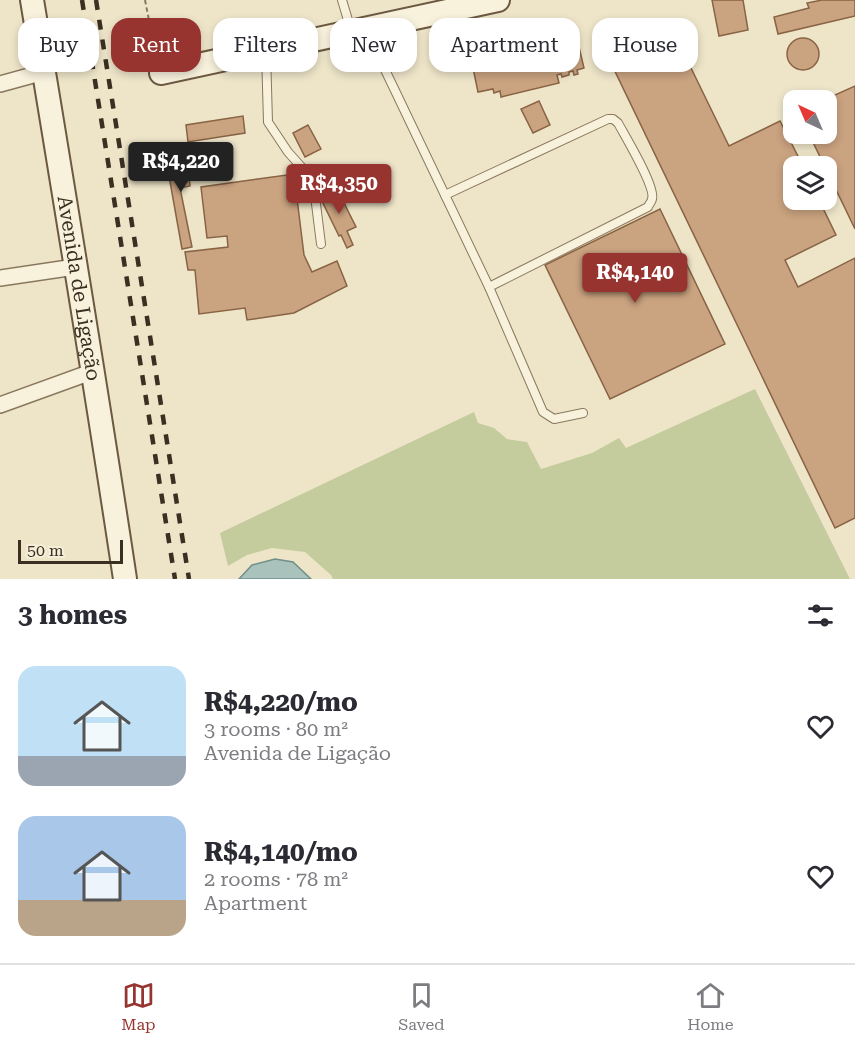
<!DOCTYPE html>
<meta charset="utf-8">
<style>
:root{--surface:#fff;--page:#f2f2f3;--text:#2b2b33;--muted:#7c7c81;--line:#e1e1e2;--accent:#97342f}
body{margin:0;font-family:"Roboto Serif",serif;background:var(--page);color:var(--text);height:100vh;display:flex;flex-direction:column;font-size:22px;white-space:nowrap}
*{box-sizing:border-box;margin:0}
p{font-size:20px;color:var(--muted)}
.icon{flex:none;width:33px;height:33px;fill:none;stroke:currentColor;stroke-width:2;stroke-linecap:round;stroke-linejoin:round}
.map{position:relative;height:579px;overflow:hidden}
.details{display:flex;flex-direction:column;background:var(--surface);flex:1}
.details>*{flex:none}
.top-card{position:absolute;left:18px;top:18px;width:819px;height:54px;display:flex;gap:12px}
.needle{width:39px;rotate:316deg}
.controls{position:absolute;left:783px;top:90px;display:grid;gap:12px}
.controls a{display:grid;place-items:center;width:54px;height:54px;border-radius:12px;background:var(--surface);box-shadow:0 3px 9px #0003;font-size:30px}
.scale{position:absolute;left:18px;bottom:15px;width:105px;box-sizing:border-box;padding-left:6px;border:3px solid #3b2f21;border-top:0;font-size:16px;line-height:21px;white-space:nowrap;color:#3b2f21;-webkit-text-stroke:4px #f5eed8;paint-order:stroke}
.price{position:absolute;translate:-50% -51px;padding:0 14px;border-radius:6px;background:var(--accent);color:#fff;font-size:20px;line-height:39px;filter:drop-shadow(0 2px 3px #0008)}
.price::after{content:'';position:absolute;left:50%;top:36px;width:18px;height:14px;margin-left:-9px;background:inherit;clip-path:polygon(0 0,100% 0,50% 100%)}
.price.selected{background:#222;color:#fff}
ul{padding:0;list-style:none}
li{display:flex;align-items:center;gap:18px;height:150px;padding:0 18px}
li span{display:grid;place-items:center;flex:none;width:168px;height:120px;border-radius:18px;color:#555}
li>.icon{margin-inline-start:auto}
span .icon{width:72px;height:72px;fill:#fffc;stroke-width:1}
li b{font-size:26px}
h2{display:flex;justify-content:space-between;align-items:center;height:72px;padding:0 18px;font-size:26px}
.chip{padding:0 21px;border-radius:18px;background:var(--surface);box-shadow:0 3px 9px #0003;font-size:21px;line-height:54px}
.chip.selected{background:var(--accent);color:#fff}
.tabs{display:flex;justify-content:space-around;align-items:center;height:84px;border-top:2px solid var(--line);background:var(--surface);font-size:16px;color:var(--muted)}
.tabs a{display:grid;justify-items:center;gap:3px}
.tabs .selected{color:var(--accent)}
.map>svg:first-child{display:block}
</style>
<div class="map">
<svg width="855" height="579" viewBox="0 0 855 579">
<rect width="100%" height="100%" fill="#eee5c9"/>
<!-- green -->
<polygon fill="#c4cc9d" points="755,389 850,579 333,579 331,575 305,552 272,548 247,555 228,566 220,533 474,412 478,423 494,428 507,439 527,442 541,469 592,453 619,438 626,448"/>
<!-- water -->
<polygon fill="#a9c2bc" stroke="#70908a" stroke-width="1.5" points="275,559 293,562 311,579 239,579 252,565"/>
<!-- building -->
<g fill="#caa380" stroke="#886344" stroke-width="1.5">
<polygon points="712,0 743,0 748,30 719,36"/>
<polygon points="822,0 855,0 855,16 778,34 774,17 809,8 807,3"/>
<polygon points="673,31 729,146 780,121 803,166 794,166 794,200 819,200 836,235 785,260 798,287 855,258 855,518 835,528 610,61"/>
<circle cx="803" cy="54" r="16"/>
<polygon points="578,43 584,68 577,70 578,74 574,75 573,71 569,72 569,75 562,77 561,74 557,75 559,83 501,97 500,91 494,93 493,89 478,92 473,68"/>
<polygon points="855,86 855,229 809,134 826,134 826,100 824,100"/>
<polygon points="539,101 550,125 533,133 521,109"/>
<polygon points="243,116 245,133 188,142 186,125"/>
<polygon points="308,125 321,149 305,157 293,133"/>
<polygon points="190,155 194,177 189,178 190,186 180,188 192,247 182,249 166,159"/>
<polygon points="294,174 304,255 312,272 337,261 347,286 294,313 247,320 245,308 199,314 195,270 188,270 185,252 228,247 227,236 207,238 201,187"/>
<polygon points="337,189 356,227 347,231 353,245 347,248 341,235 339,236 320,197"/>
<polygon points="660,209 725,344 610,399 545,265"/>
</g>
<g fill="none" stroke-linecap="round" stroke-linejoin="round">
<!-- lane casing -->
<g stroke="#8a785e" stroke-width="10">
<g id="lane">
<polyline points="342,0 351,30"/>
<polyline points="366,30 489,287 543,412 554,419 583,413"/>
<polyline points="266,52 268,122 288,152 313,180 321,244"/>
<path d="M445 195 608 119H613L618 123C625 136 656 187 652 199 652 201 648 206 648 207L489 287"/>
</g>
</g>
<!-- street casing -->
<g stroke="#8a785e" stroke-width="18">
<g id="street">
<polyline points="0,84 44,72"/>
<polyline points="0,278 75,267"/>
<polyline points="0,405 94,371"/>
</g>
</g>
<!-- secondary casing -->
<g stroke="#6c5941" stroke-width="26">
<g id="secondary">
<path id="s1" d="M32 0C64 193 96 386 125 579"/>
<polyline points="161,73 498,0"/>
</g>
</g>
<!-- path -->
<polyline stroke="#8a785e" stroke-width="2" stroke-dasharray="4.5 3" stroke-linecap="butt" points="145,0 156,56"/>
<!-- lane -->
<use href="#lane" stroke="#f8f1dc" stroke-width="8"/>
<!-- street -->
<use href="#street" stroke="#f8f1dc" stroke-width="15"/>
<!-- secondary -->
<use href="#secondary" stroke="#f8f1dc" stroke-width="22"/>
<!-- rail -->
<g stroke="#3b2f21" stroke-width="4.5" stroke-dasharray="10 10" stroke-linecap="butt">
<polyline points="82,0 175,579"/>
<polyline points="96,0 189,579"/>
</g>
</g>
<g text-anchor="middle" stroke-width="4.5" stroke-linejoin="round" paint-order="stroke">
<!-- street labels -->
<g font-size="20" fill="#3b2f21" stroke="#f5eed8">
<text dy="7" stroke="none"><textPath href="#s1" startOffset="292">Avenida de Ligação</textPath></text>
</g>
</g>
</svg>
<div class="controls">
<a><svg class="needle" viewBox="-14 -14 28 28"><path d="M0-13l5 13h-10z" fill="#e53935"/><path d="M0 13l5-13h-10z" fill="#7c7c81"/></svg></a>
<a><svg class="icon" aria-label="layers" viewBox="0 0 24 24"><path d="M12 4l9 5-9 5-9-5zM3 14l9 5 9-5"/></svg></a>
</div>
<div class="scale">50 m</div>
<b class="price selected" style="left:181px;top:193px">R$4,220</b>
<b class="price" style="left:339px;top:215px">R$4,350</b>
<b class="price" style="left:635px;top:304px">R$4,140</b>
<div class="top-card">
<a class="chip">Buy</a>
<a class="chip selected">Rent</a>
<a class="chip">Filters</a>
<a class="chip">New</a>
<a class="chip">Apartment</a>
<a class="chip">House</a>
</div>
</div>
<section class="details">
<h2>3 homes<svg class="icon" aria-label="filters" viewBox="0 0 24 24"><path d="M4 7h16M4 17h16"/><circle cx="9" cy="7" r="2"/><circle cx="15" cy="17" r="2"/></svg></h2>
<ul>
<li><span style="background:linear-gradient(#bfe0f5 75%,#9aa5b1 0)"><svg class="icon" aria-label="home" viewBox="0 0 24 24"><path d="M3 11l9-7 9 7M6 9v11h12V9"/></svg></span><div><b>R$4,220/mo</b><p>3 rooms · 80 m²</p><p>Avenida de Ligação</p></div><svg class="icon" aria-label="heart" viewBox="0 0 24 24"><path d="M12 20l-8-8c-3-5 5-10 8-4 3-6 11-1 8 4z"/></svg></li>
<li><span style="background:linear-gradient(#a9c7e8 70%,#b9a48a 0)"><svg class="icon" aria-label="home" viewBox="0 0 24 24"><path d="M3 11l9-7 9 7M6 9v11h12V9"/></svg></span><div><b>R$4,140/mo</b><p>2 rooms · 78 m²</p><p>Apartment</p></div><svg class="icon" aria-label="heart" viewBox="0 0 24 24"><path d="M12 20l-8-8c-3-5 5-10 8-4 3-6 11-1 8 4z"/></svg></li>
</ul>
</section>
<nav class="tabs">
<a class="selected"><svg class="icon" aria-label="map" viewBox="0 0 24 24"><path d="M3 6l6-2 6 2 6-2v14l-6 2-6-2-6 2zM9 4v14M15 6v14"/></svg>Map</a>
<a><svg class="icon" aria-label="saved" viewBox="0 0 24 24"><path d="M7 4h10v16l-5-4-5 4z"/></svg>Saved</a>
<a><svg class="icon" aria-label="home" viewBox="0 0 24 24"><path d="M3 11l9-7 9 7M6 9v11h12V9"/></svg>Home</a>
</nav>
